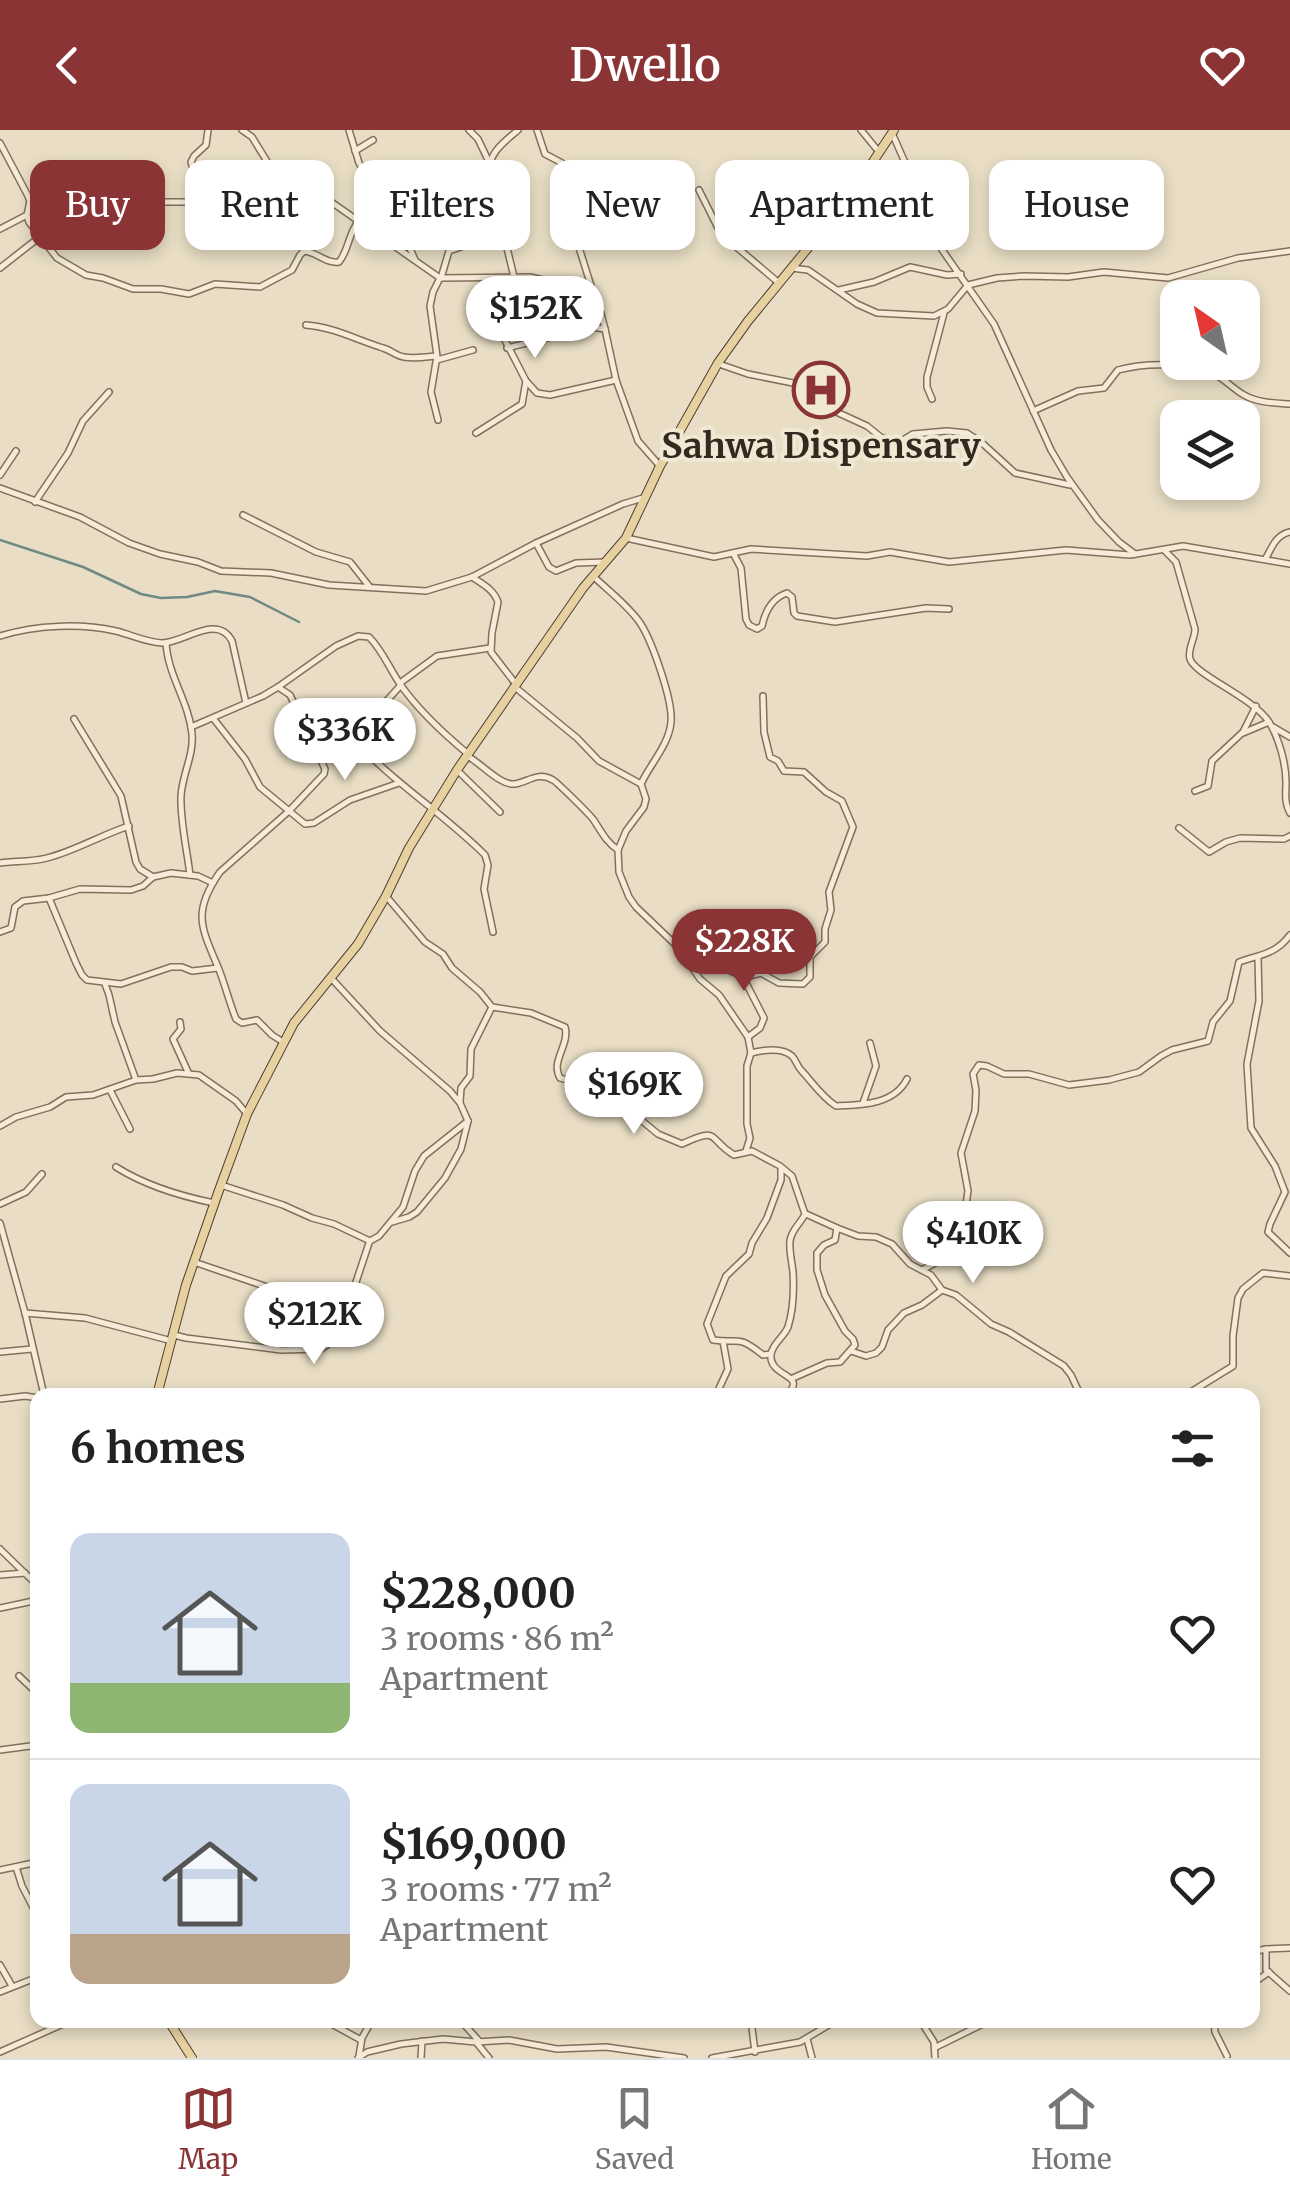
<!DOCTYPE html>
<meta charset="utf-8">
<style>
:root{--surface:#fff;--page:#f2f2f2;--text:#222;--muted:#767676;--line:#e0e0e0;--accent:#8a3436}
body{margin:0;font-family:Merriweather,serif;background:var(--page);color:var(--text);height:100vh;display:flex;flex-direction:column;font-size:38px;white-space:nowrap}
*{box-sizing:border-box;margin:0}
p{font-size:32px;color:var(--muted)}
.icon{flex:none;width:55px;height:55px;fill:none;stroke:currentColor;stroke-width:2;stroke-linecap:round;stroke-linejoin:round}
.map{position:relative;flex:1;overflow:hidden}
.side{position:absolute;left:30px;top:1258px;width:1230px;height:640px;display:flex;flex-direction:column;background:var(--surface);border-radius:20px;box-shadow:0 5px 15px #0003}
.side>*{flex:none}
.guide{position:absolute;left:30px;top:30px;width:1230px;height:90px;display:flex;gap:20px}
.needle{width:65px;rotate:326deg}
.fabs{position:absolute;left:1160px;top:150px;display:grid;gap:20px}
.fabs a{display:grid;place-items:center;width:100px;height:100px;border-radius:20px;background:var(--surface);box-shadow:0 5px 15px #0003;font-size:50px}
.price{position:absolute;translate:-50% -85px;padding:0 22px;border-radius:35px;background:#fff;color:#222;font-size:32px;line-height:65px;filter:drop-shadow(0 2px 5px #0008)}
.price::after{content:'';position:absolute;left:50%;top:60px;width:30px;height:22px;margin-left:-15px;background:inherit;clip-path:polygon(0 0,100% 0,50% 100%)}
.price.active{background:var(--accent);color:#fff}
ul{padding:0;list-style:none}
li{display:flex;align-items:center;gap:30px;height:250px;padding:0 40px}
li+li{border-top:2px solid var(--line)}
li span{display:grid;place-items:center;flex:none;width:280px;height:200px;border-radius:20px;color:#555}
li>.icon{margin-inline-start:auto}
span .icon{width:120px;height:120px;fill:#fffc;stroke-width:1}
li b{font-size:42px}
h2{display:flex;justify-content:space-between;align-items:center;height:120px;padding:0 40px;font-size:42px}
.tag{padding:0 35px;border-radius:20px;background:var(--surface);box-shadow:0 5px 15px #0003;font-size:35px;line-height:90px}
.tag.active{background:var(--accent);color:#fff}
header{display:flex;justify-content:space-between;align-items:center;height:130px;padding:0 40px;background:var(--accent);color:#fff;font-size:45px;font-weight:600}
.tabs{display:flex;justify-content:space-around;align-items:center;height:140px;border-top:2px solid var(--line);background:var(--surface);font-size:28px;color:var(--muted)}
.tabs a{display:grid;justify-items:center;gap:5px}
.tabs .active{color:var(--accent)}
.map>svg:first-child{display:block}
</style>
<header><svg class="icon" aria-label="back" viewBox="0 0 24 24"><path d="M15 5l-7 7 7 7"/></svg>Dwello<svg class="icon" aria-label="heart" viewBox="0 0 24 24"><path d="M12 20l-8-8c-3-5 5-10 8-4 3-6 11-1 8 4z"/></svg></header>
<div class="map">
<svg width="1290" height="1928" viewBox="0 0 1290 1928">
<rect width="100%" height="100%" fill="#e9dec5"/>
<g fill="none" stroke-linecap="round" stroke-linejoin="round">
<!-- stream -->
<polyline stroke="#6e8a83" stroke-width="2.5" points="0,410 83,437 141,464 161,468 187,467 215,461 250,467 299,492"/>
<!-- minor casing -->
<g stroke="#82705d" stroke-width="8">
<g id="minor">
<polyline points="242,0 252,7 268,33 288,56 324,67 440,148 530,147 593,162 597,169 605,199 616,250 638,311 659,335"/>
<polyline points="349,0 359,33 382,71 385,93 372,98"/>
<polyline points="469,0 478,9 489,32"/>
<polyline points="537,0 545,24 562,33 561,60 592,159"/>
<polyline points="861,0 879,22"/>
<polyline points="892,3 915,55 924,94 994,194 1051,320 1067,347 1098,390 1119,412 1135,424"/>
<path d="M0 13 27 64 30 71 27 85 29 92 57 128 86 145 103 148 133 159H161L189 164 215 154 260 157 292 140 300 125 304 121C317 122 326 134 339 132 349 120 348 104 358 92"/>
<polyline points="355,21 373,10"/>
<polyline points="699,60 721,104 779,153"/>
<polyline points="163,72 187,72 196,64 197,52 191,32 194,26 206,15 208,0"/>
<polyline points="385,93 402,100 415,130"/>
<polyline points="0,99 27,85"/>
<polyline points="303,122 324,67"/>
<polyline points="0,138 41,106"/>
<polyline points="791,138 808,140 857,174 877,183 934,186 948,179 968,155 997,148 1024,146 1068,147 1104,142 1168,148 1238,128 1290,121"/>
<path d="M514 147 489 43C489 22 503 13 518 0"/>
<polyline points="441,148 449,121 461,117 465,112 503,104"/>
<polyline points="490,149 492,185 526,251 537,263 550,265 616,250"/>
<polyline points="839,160 874,152 910,137 947,145 961,144"/>
<path d="M306 195C333 197 357 210 383 218 391 220 396 226 404 227 414 229 426 227 436 226"/>
<polyline points="507,218 591,197 605,199"/>
<polyline points="437,230 473,220"/>
<polyline points="719,234 748,244 808,256"/>
<polyline points="932,269 927,257 927,247 944,183"/>
<polyline points="817,273 867,296 882,308 900,312 913,304 947,301 967,303 981,312 1015,343 1070,355"/>
<path d="M1033 281 1078 261 1104 258 1118 240C1148 232 1183 233 1212 243 1224 248 1233 259 1244 265 1258 273 1275 273 1290 274"/>
<polyline points="438,290 431,262 437,226 430,176 433,162 440,148"/>
<polyline points="476,303 522,274 526,251"/>
<polyline points="0,345 16,321"/>
<polyline points="0,358 80,387 129,413 160,424 198,432 221,441 271,443 329,455 426,461 472,447 536,413 623,374 643,368"/>
<polyline points="35,372 68,323 83,291 109,262"/>
<polyline points="243,385 316,422 350,432 369,456"/>
<polyline points="626,408 714,427 751,419 867,426 890,422 949,432 1066,420 1130,425 1183,416 1290,434"/>
<polyline points="536,413 549,437 556,441 576,433 606,432"/>
<path d="M1165 421 1176 432 1195 499C1195 509 1187 520 1190 529 1195 545 1254 568 1269 592 1279 608 1286 634 1286 652 1286 664 1284 672 1290 683"/>
<path d="M733 423 741 438 746 489 749 495 757 499 762 496C765 482 772 468 787 463L792 467 794 483 797 486 835 492 926 478 949 479"/>
<path d="M1266 428C1272 417 1276 405 1290 402"/>
<path d="M472 447C483 454 494 460 498 472L492 503 491 522 515 553"/>
<path d="M594 447C608 460 626 474 638 490 651 507 673 570 671 592 669 615 650 634 641 654"/>
<path d="M0 506C36 495 80 493 116 501 132 505 145 512 162 513 184 513 217 483 232 511L246 573"/>
<path d="M166 513C168 546 189 572 192 604 194 625 182 645 181 666 180 690 187 720 190 745"/>
<polyline points="400,553 437,526 490,518"/>
<path d="M401 555 373 586 354 602 353 608C392 652 443 683 485 725L488 735 484 759 493 802"/>
<path d="M278 557 336 516 358 506 369 507C383 521 389 538 400 554 418 580 444 604 468 624"/>
<polyline points="516,558 577,608 599,631 641,654 646,669 644,677 626,701 618,720 619,742 629,767 636,777 679,818 705,824 721,837 745,847 761,843 779,853 803,854 810,847 810,827 825,812 825,799 831,780 829,762 853,697 842,671 826,662 804,642 784,641 778,631 770,627 764,602 763,566"/>
<polyline points="213,588 245,629 260,657 305,694 314,693 350,670 399,653"/>
<polyline points="74,589 121,666 136,732 140,739 153,747"/>
<path d="M191 597 263 566 278 557 290 565 325 639 324 644 289 681 220 742C192 782 201 797 218 837 225 854 229 872 236 889L242 893 257 890 272 905 283 912"/>
<polyline points="1273,597 1290,607"/>
<polyline points="1243,603 1269,592"/>
<path d="M467 626C480 632 500 656 515 654 528 652 538 641 553 650 559 654 588 683 593 689 601 701 606 712 618 720"/>
<polyline points="457,640 500,682"/>
<polyline points="1195,661 1208,656 1212,631 1243,602 1256,576"/>
<polyline points="1179,698 1209,722 1226,712 1240,708 1284,709 1290,706"/>
<path d="M0 733C16 731 32 732 47 728 75 721 101 705 129 696"/>
<path d="M386 766 425 812 443 824 452 838 480 862 492 877 531 883 565 897C570 915 550 931 560 948L582 954 598 967 629 980 658 1004 682 1014C721 996 707 1009 734 1025L752 1021 780 1036 792 1046 805 1084C801 1093 791 1100 790 1111 789 1121 792 1132 793 1142 794 1159 793 1181 788 1197 784 1207 773 1213 771 1224 768 1248 810 1244 786 1265"/>
<polyline points="49,768 76,833 82,845 87,850 121,854 171,837 182,837 192,841 218,838"/>
<polyline points="0,802 11,798 15,777 23,771 49,768 80,759 131,760 143,756 153,747 171,743 198,746 213,753"/>
<polyline points="680,820 700,849 719,865 748,907 751,923 747,936 747,994 750,1008 746,1021"/>
<polyline points="1258,827 1259,871 1247,934 1251,998 1275,1036 1285,1062 1270,1094 1268,1102 1290,1123"/>
<polyline points="743,847 764,888 760,898 748,907"/>
<polyline points="331,848 380,901 450,961 460,973 468,991 461,1019 445,1048 417,1082 409,1087 392,1092"/>
<polyline points="105,854 109,865 115,892 136,950"/>
<polyline points="180,892 181,899 173,909 188,942"/>
<path d="M751 923C763 920 782 917 792 926 796 930 797 936 801 940 812 952 822 967 836 976 861 975 894 975 907 949"/>
<polyline points="110,960 130,999"/>
<polyline points="460,972 461,958 470,946 471,919 492,877"/>
<polyline points="863,973 876,936 870,913"/>
<polyline points="0,996 16,987 50,977 66,967 93,965 136,950 153,949 177,943 199,945 236,971 247,984"/>
<path d="M116 1037C146 1056 180 1066 214 1073"/>
<polyline points="221,1055 283,1075 312,1088 334,1094 370,1111 379,1106 403,1077 415,1041 424,1026 468,991"/>
<polyline points="0,1074 26,1062 42,1044"/>
<polyline points="0,1093 25,1183 44,1265"/>
<polyline points="837,1098 858,1106 876,1107 892,1114 910,1134 931,1145 942,1160 956,1165 991,1194 1009,1202 1064,1236 1071,1245 1078,1260 1084,1265"/>
<polyline points="194,1132 273,1159 335,1189"/>
<path d="M922 1140 954 1123 960 1115 968 1061 961 1023 975 981 976 960 973 944 979 935 987 936 1004 944H1029L1069 955 1109 950 1139 942 1161 926 1172 920 1208 911 1213 892 1230 871 1239 832C1261 824 1275 825 1290 805"/>
<polyline points="25,1183 85,1188 172,1211"/>
<polyline points="174,1205 186,1208 281,1220 321,1219 327,1215 336,1189 356,1152 369,1113"/>
<polyline points="851,1221 866,1226 876,1223 882,1217 888,1200 904,1183 922,1175 942,1160"/>
<polyline points="0,1222 32,1219"/>
<path d="M771 1224 763 1225C736 1204 742 1214 713 1210L707 1194 726 1146 749 1124 752 1113 767 1088 781 1050V1039"/>
<polyline points="793,1248 827,1233 840,1232 855,1215 853,1209 845,1201 825,1165 817,1140 817,1123 824,1115 835,1110 837,1098 806,1084"/>
<polyline points="716,1265 728,1239 723,1211"/>
<polyline points="1186,1265 1233,1236 1233,1206 1238,1168 1243,1159 1263,1143 1290,1146"/>
<polyline points="0,1269 25,1266 38,1268"/>
<polyline points="0,1419 38,1456"/>
<polyline points="0,1445 25,1443"/>
<polyline points="0,1478 38,1470"/>
<polyline points="19,1546 38,1564"/>
<polyline points="0,1620 38,1615"/>
<polyline points="16,1737 22,1756 38,1787"/>
<polyline points="0,1740 38,1732"/>
<polyline points="1266,1819 1266,1840 1290,1861"/>
<polyline points="1252,1822 1266,1819 1290,1818"/>
<polyline points="0,1835 12,1856"/>
<polyline points="1252,1854 1269,1842"/>
<polyline points="0,1862 38,1847"/>
<polyline points="460,1890 480,1912"/>
<polyline points="751,1890 755,1922"/>
<polyline points="920,1890 934,1912 935,1928"/>
<polyline points="1214,1890 1215,1902 1227,1926"/>
<polyline points="328,1892 361,1910"/>
<polyline points="807,1909 812,1928"/>
<polyline points="476,1912 489,1928"/>
<polyline points="936,1917 991,1890"/>
<polyline points="0,1922 72,1890"/>
<polyline points="359,1926 362,1908 372,1890"/>
<polyline points="358,1928 367,1922 401,1914 443,1909 476,1912 509,1910 557,1919 606,1917 684,1928"/>
<polyline points="421,1928 422,1911"/>
<polyline points="712,1928 800,1912 837,1890"/>
</g>
</g>
<!-- major casing -->
<g stroke="#503f31" stroke-width="10">
<g id="major">
<polyline points="157,1265 186,1155 218,1063 247,984 294,893 358,814 386,766 409,718 457,640 583,458 626,408 660,336 718,233 748,191 849,68 894,0"/>
<polyline points="168,1890 192,1928"/>
</g>
</g>
<!-- minor -->
<use href="#minor" stroke="#f5ebd8" stroke-width="5"/>
<!-- major -->
<use href="#major" stroke="#e8d1a1" stroke-width="8"/>
</g>
<!-- icons -->
<defs>
<g id="hospital-ring" transform="scale(2.875)"><circle r="9.5" fill="#f1e8d4" stroke="#8a3436" stroke-width="1.5"/><path d="M-5-5h3v3.5h4V-5h3V5h-3V1.5h-4V5h-3Z" fill="#8a3436"/></g>
</defs>
<g fill-rule="evenodd">
<use href="#hospital-ring" x="821" y="260"/>
</g>
<g text-anchor="middle" stroke-width="8" stroke-linejoin="round" paint-order="stroke">
<!-- poi labels -->
<g font-size="35" font-weight="bold" fill="#34291f" stroke="#f1e8d4">
<text x="821" y="328">Sahwa Dispensary</text>
</g>
</g>
</svg>
<div class="fabs">
<a><svg class="needle" viewBox="-14 -14 28 28"><path d="M0-13l5 13h-10z" fill="#e53935"/><path d="M0 13l5-13h-10z" fill="#767676"/></svg></a>
<a><svg class="icon" aria-label="layers" viewBox="0 0 24 24"><path d="M12 4l9 5-9 5-9-5zM3 14l9 5 9-5"/></svg></a>
</div>
<b class="price" style="left:535px;top:231px">$152K</b>
<b class="price" style="left:345px;top:653px">$336K</b>
<b class="price active" style="left:744px;top:864px">$228K</b>
<b class="price" style="left:634px;top:1007px">$169K</b>
<b class="price" style="left:973px;top:1156px">$410K</b>
<b class="price" style="left:314px;top:1237px">$212K</b>
<div class="guide">
<a class="tag active">Buy</a>
<a class="tag">Rent</a>
<a class="tag">Filters</a>
<a class="tag">New</a>
<a class="tag">Apartment</a>
<a class="tag">House</a>
</div>
<section class="side">
<h2>6 homes<svg class="icon" aria-label="filters" viewBox="0 0 24 24"><path d="M4 7h16M4 17h16"/><circle cx="9" cy="7" r="2"/><circle cx="15" cy="17" r="2"/></svg></h2>
<ul>
<li><span style="background:linear-gradient(#c9d6e8 75%,#8fb573 0)"><svg class="icon" aria-label="home" viewBox="0 0 24 24"><path d="M3 11l9-7 9 7M6 9v11h12V9"/></svg></span><div><b>$228,000</b><p>3 rooms · 86 m²</p><p>Apartment</p></div><svg class="icon" aria-label="heart" viewBox="0 0 24 24"><path d="M12 20l-8-8c-3-5 5-10 8-4 3-6 11-1 8 4z"/></svg></li>
<li><span style="background:linear-gradient(#c9d6e8 75%,#b9a48a 0)"><svg class="icon" aria-label="home" viewBox="0 0 24 24"><path d="M3 11l9-7 9 7M6 9v11h12V9"/></svg></span><div><b>$169,000</b><p>3 rooms · 77 m²</p><p>Apartment</p></div><svg class="icon" aria-label="heart" viewBox="0 0 24 24"><path d="M12 20l-8-8c-3-5 5-10 8-4 3-6 11-1 8 4z"/></svg></li>
</ul>
</section>
</div>
<nav class="tabs">
<a class="active"><svg class="icon" aria-label="map" viewBox="0 0 24 24"><path d="M3 6l6-2 6 2 6-2v14l-6 2-6-2-6 2zM9 4v14M15 6v14"/></svg>Map</a>
<a><svg class="icon" aria-label="saved" viewBox="0 0 24 24"><path d="M7 4h10v16l-5-4-5 4z"/></svg>Saved</a>
<a><svg class="icon" aria-label="home" viewBox="0 0 24 24"><path d="M3 11l9-7 9 7M6 9v11h12V9"/></svg>Home</a>
</nav>
